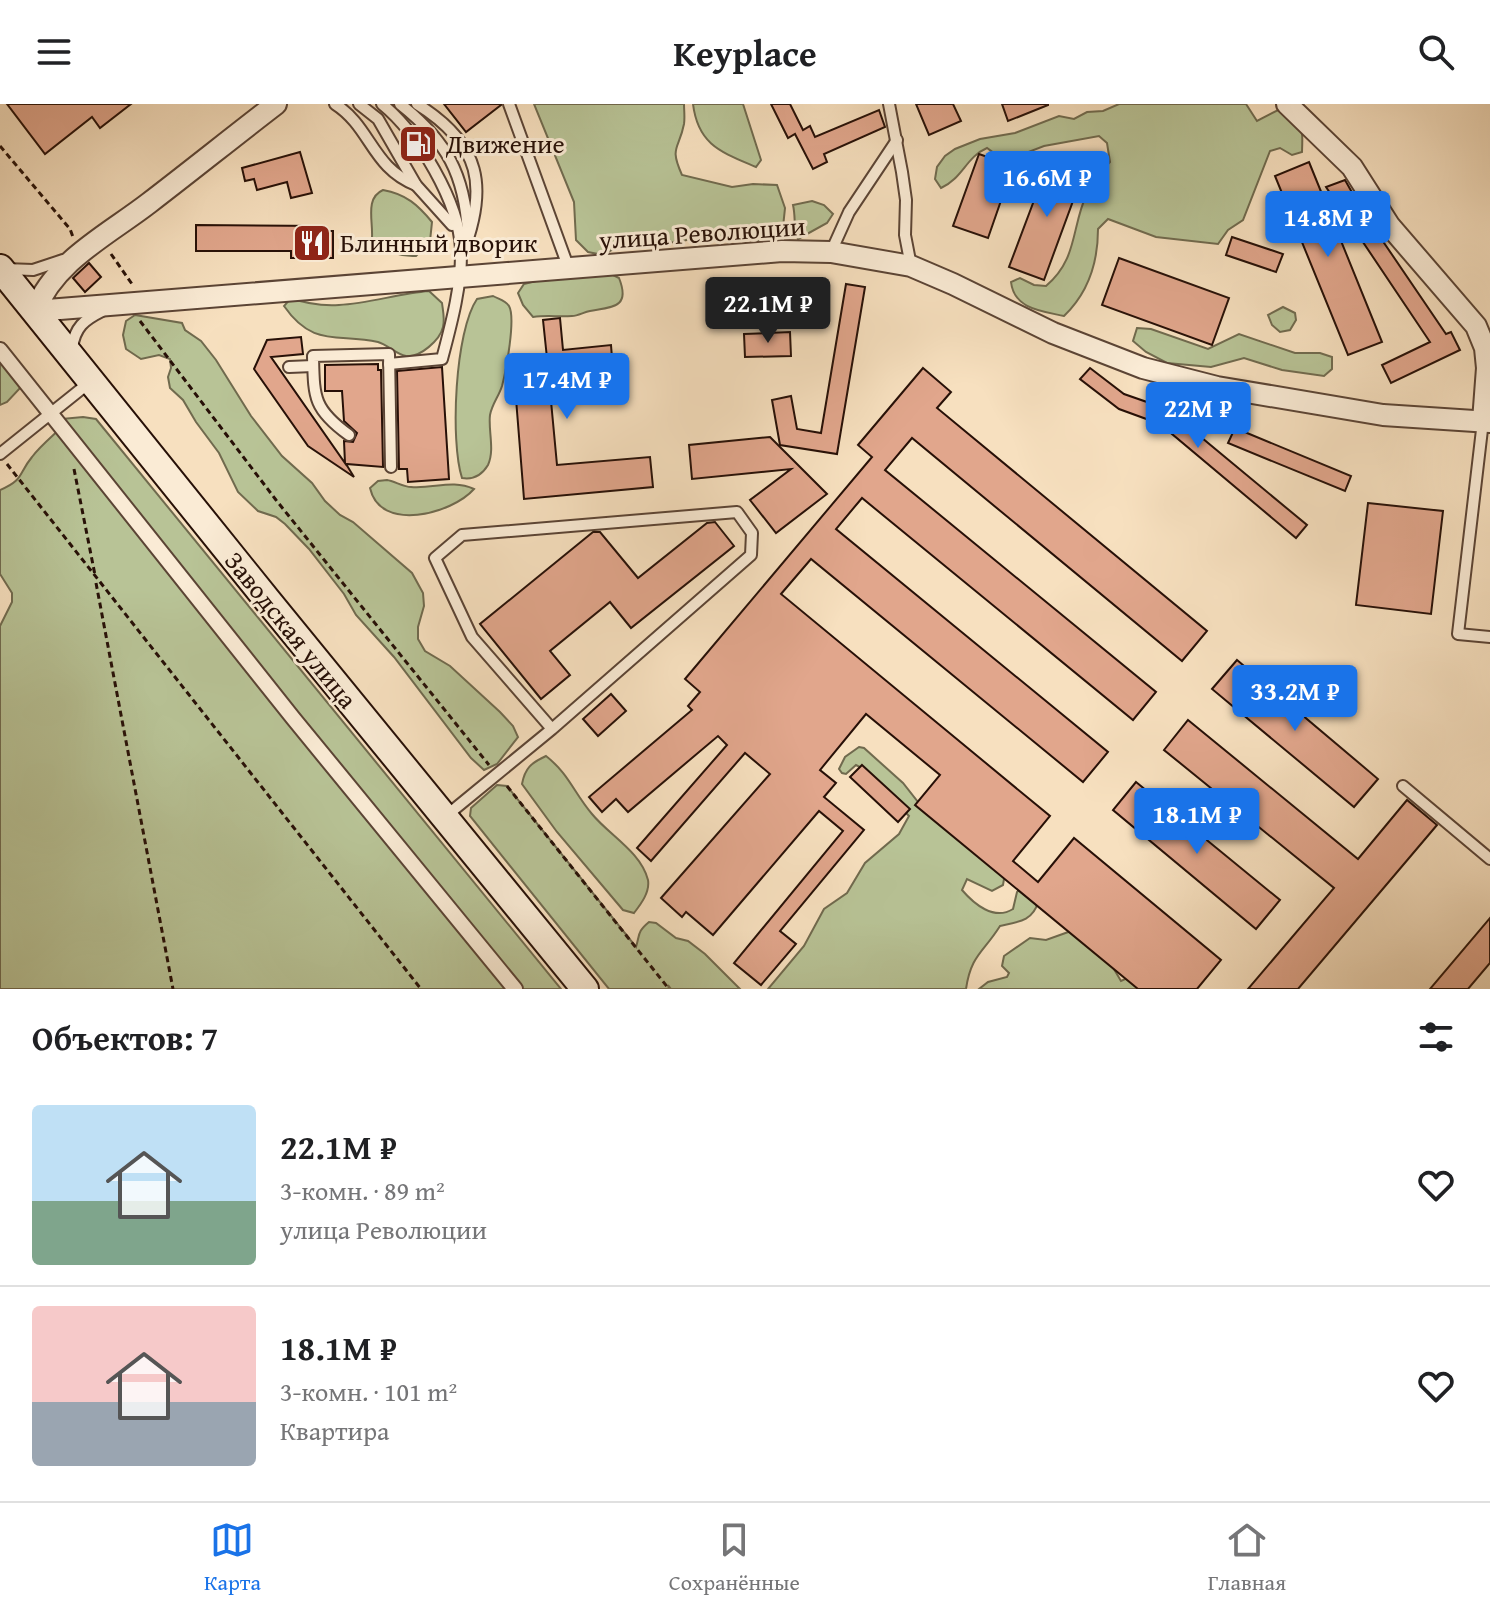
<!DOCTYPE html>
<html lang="ru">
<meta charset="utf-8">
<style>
:root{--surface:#fff;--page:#f6f6f6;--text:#202124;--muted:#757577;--line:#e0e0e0;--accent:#1a73e8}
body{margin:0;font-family:"Gentium Book Plus",serif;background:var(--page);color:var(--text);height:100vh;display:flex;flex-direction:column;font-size:30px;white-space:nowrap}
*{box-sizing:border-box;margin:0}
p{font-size:26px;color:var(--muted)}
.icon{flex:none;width:44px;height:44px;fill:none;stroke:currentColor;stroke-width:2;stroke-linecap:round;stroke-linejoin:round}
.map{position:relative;height:885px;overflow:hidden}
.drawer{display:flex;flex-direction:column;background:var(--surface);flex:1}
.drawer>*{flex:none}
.price{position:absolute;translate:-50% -68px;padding:0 18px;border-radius:8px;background:var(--accent);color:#fff;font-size:26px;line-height:52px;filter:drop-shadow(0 2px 4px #0008)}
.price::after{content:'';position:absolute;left:50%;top:48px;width:24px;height:18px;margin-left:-12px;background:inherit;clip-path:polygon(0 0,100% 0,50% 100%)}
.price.active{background:#222;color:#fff}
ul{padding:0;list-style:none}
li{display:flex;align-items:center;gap:24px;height:200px;padding:0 32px}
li+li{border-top:2px solid var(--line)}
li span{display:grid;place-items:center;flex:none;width:224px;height:160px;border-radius:8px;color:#555}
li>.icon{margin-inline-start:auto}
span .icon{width:96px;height:96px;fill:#fffc;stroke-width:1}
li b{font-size:34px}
h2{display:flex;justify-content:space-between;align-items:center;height:96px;padding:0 32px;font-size:34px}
header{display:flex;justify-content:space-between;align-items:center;height:104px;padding:0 32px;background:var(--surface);font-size:36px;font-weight:700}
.tab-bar{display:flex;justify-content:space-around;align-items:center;height:112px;border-top:2px solid var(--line);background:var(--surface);font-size:22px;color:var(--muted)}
.tab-bar a{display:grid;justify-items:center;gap:4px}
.tab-bar .active{color:var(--accent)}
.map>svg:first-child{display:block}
</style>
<header><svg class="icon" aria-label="menu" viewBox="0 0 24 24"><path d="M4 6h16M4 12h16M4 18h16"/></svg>Keyplace<svg class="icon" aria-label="search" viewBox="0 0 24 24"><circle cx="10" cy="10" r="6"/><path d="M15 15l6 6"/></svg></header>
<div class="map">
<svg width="1490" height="885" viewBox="0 0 1490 885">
<rect width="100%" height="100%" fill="#f7e0bf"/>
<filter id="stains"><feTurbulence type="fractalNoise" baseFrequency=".0025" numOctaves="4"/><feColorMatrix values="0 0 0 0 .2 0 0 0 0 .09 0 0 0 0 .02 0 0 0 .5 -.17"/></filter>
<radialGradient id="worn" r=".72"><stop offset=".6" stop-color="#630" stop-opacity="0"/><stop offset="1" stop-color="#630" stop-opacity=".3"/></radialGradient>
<!-- green -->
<g fill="#b8c396" stroke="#706a4e" stroke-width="2">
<path d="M534 0H684C684 6 685 14 684 20 679 46 669 42 682 71L732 83 753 80 777 81 785 104 783 123 768 137 706 133 662 140 639 137 617 143 603 151 588 148 576 136 574 98Z"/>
<path d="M693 0H743L761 56 756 63C721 48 698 41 693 0Z"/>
<path d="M1119 0H1246L1257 17 1278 6C1303 16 1303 22 1302 48L1292 51 1280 44 1270 47 1243 116 1228 126 1218 140 1156 133 1108 115 1098 125C1098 159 1088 189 1064 212 1041 207 1014 205 1011 178L1020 174 1034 181 1046 182C1078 155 1071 124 1087 89 1092 77 1101 67 1110 58L1107 39 1099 32 1044 42 1010 55 998 52 987 44C966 53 963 74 941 84L935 75 937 63 945 52 955 45 980 35 1015 29 1059 12 1074 15 1087 8 1103 7Z"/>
<path d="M383 86C406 90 418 101 432 118L430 137 416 152C401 153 382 147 372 133 373 116 365 94 383 86Z"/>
<path d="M812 97 824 101 833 110 827 119 798 135C793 124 796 114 793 101Z"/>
<path d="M560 171H613L619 174C631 204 612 203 590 207 584 208 578 212 572 212 558 213 547 211 533 213L523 201 518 189 524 180Z"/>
<path d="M429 187 442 199C443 207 445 215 443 223 440 236 420 254 406 252 396 250 388 241 378 238 338 229 313 244 284 202L291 194C338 212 382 191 429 187Z"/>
<path d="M493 192C498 195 505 196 509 202 516 214 506 267 502 282 499 292 492 300 490 311 488 326 495 346 488 361 482 371 474 376 462 374 450 337 455 227 477 195Z"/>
<polygon points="1283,203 1295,209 1296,216 1290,226 1280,228 1272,221 1268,211"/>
<polygon points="135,211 182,219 185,226 201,237 216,256 251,312 282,352 312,379 325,397 340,411 353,418 412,469 423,489 424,502 418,523 418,535 425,547 450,562 500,608 513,622 518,633 497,660 484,666 471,654 394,553 356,511 344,490 309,445 285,420 276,413 258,407 238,388 219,349 196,318 183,296 170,284 168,273 171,264 170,255 159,251 141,255 126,245 123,231 126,217"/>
<polygon points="1137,224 1151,225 1208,245 1239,230 1295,249 1320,249 1332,253 1332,265 1324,272 1282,266 1244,254 1211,263 1167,259 1146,248 1133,237"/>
<polygon points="0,258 4,258 22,282 7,298 0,301"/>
<path d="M83 313 96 315 561 885H0V522L12 498V489L0 470V386C24 376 18 370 32 353 41 341 54 331 65 320L61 315Z"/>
<path d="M387 376C394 377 404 383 411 383 434 385 452 375 474 385 452 410 380 429 370 384L378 377Z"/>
<path d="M859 643 864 644 903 679 922 703 1005 769 1003 781 992 787 967 775 962 786C974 800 994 817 1013 805L1017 788 1026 780 1038 798C1033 817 1018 818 1000 822 983 849 971 851 966 885H768L804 842 824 805 847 789 865 759 899 730 909 712 860 663 856 661 846 670 842 669 839 665 845 653Z"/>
<path d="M546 652C569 670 574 689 592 710 609 731 641 748 648 776 650 788 641 800 634 809L623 806 557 728 522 680C525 664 531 659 546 652Z"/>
<path d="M497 681 507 682 636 843C640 830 637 828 649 818L656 819 676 834 688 837 705 850 740 885H671L668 881 669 885H609L470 712 471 704Z"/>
<polygon points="1074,826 1105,850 1121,877 1134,871 1161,885 979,885 988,878 1007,873 1009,869 1002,862 1004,852 1030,834 1046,836"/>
</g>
<!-- building -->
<g fill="#e1a68c" stroke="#271007" stroke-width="2">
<polygon points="7,0 131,0 100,24 92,13 45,50"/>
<polygon points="444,0 501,0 501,1 466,28"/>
<polygon points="771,0 790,0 803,26 810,22 815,33 879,6 885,23 824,50 827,58 813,65 795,30 788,34"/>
<polygon points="916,0 953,0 961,17 929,31"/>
<polygon points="1002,0 1048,0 1048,1 1008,17"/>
<polygon points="300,48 312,89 291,94 287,78 257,86 254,75 245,77 242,64"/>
<polygon points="979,50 1013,62 988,134 953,122"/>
<polygon points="1050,54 1084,67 1044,176 1009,163"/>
<polygon points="1309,58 1382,238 1348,251 1275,72"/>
<polygon points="1345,76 1363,108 1446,230 1451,228 1460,246 1391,279 1382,261 1430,238 1326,83"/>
<polygon points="196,121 322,122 322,127 333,127 333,154 291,154 291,147 196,147"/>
<polygon points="1232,133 1283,150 1276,168 1226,151"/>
<polygon points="1119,154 1229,194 1212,241 1102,201"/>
<polygon points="89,159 101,173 85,188 73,174"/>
<polygon points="846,180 865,183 837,350 780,341 772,296 791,292 797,325 821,329"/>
<polygon points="560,214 563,246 611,241 615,292 551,297 557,361 650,353 653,383 524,395 513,257 547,254 543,216"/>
<polygon points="790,228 791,252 745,253 744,230"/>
<polygon points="301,233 303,250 271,253 345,359 344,337 353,338 357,329 344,317 342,287 325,287 325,261 378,260 378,266 381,266 383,363 346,360 354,373 308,342 254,265 267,236"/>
<polygon points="442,263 449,375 408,378 407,365 399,365 397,267"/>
<polygon points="923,264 951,288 937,304 1207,527 1182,557 912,334 885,366 1156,588 1133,616 862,394 836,425 1108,648 1083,678 811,455 781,490 1050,712 1013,757 1038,778 1074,734 1221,856 1197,885 1138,885 915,701 940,671 866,610 820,666 836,679 824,693 864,726 780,827 796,840 761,881 734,859 843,727 819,707 713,831 686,808 682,813 661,794 770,670 745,649 651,757 637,744 727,641 718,632 628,708 616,695 602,708 589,693 692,606 688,602 700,588 685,575 872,353 858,341"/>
<polygon points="1090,264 1124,290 1167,305 1307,421 1296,434 1160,320 1119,305 1080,275"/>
<polygon points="1235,324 1351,372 1345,387 1228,339"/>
<polygon points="770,333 827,390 776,429 750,396 791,365 692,375 689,341"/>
<polygon points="1368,399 1443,407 1431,510 1356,501"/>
<polygon points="715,418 734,442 631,524 610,498 550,547 570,571 541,595 480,520 593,428 600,428 638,474 707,419"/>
<polygon points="1237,556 1378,675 1354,703 1212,585"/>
<polygon points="611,590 626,607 598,632 583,615"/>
<polygon points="1188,616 1358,755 1407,696 1437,721 1298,885 1248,885 1334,784 1164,646"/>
<polygon points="862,661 910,705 898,718 850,673"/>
<polygon points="1136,678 1280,796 1256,825 1113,706"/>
<polygon points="1490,814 1490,859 1468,885 1430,885"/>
</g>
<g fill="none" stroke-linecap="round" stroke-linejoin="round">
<!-- service casing -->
<g stroke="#5b4435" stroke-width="14">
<g id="service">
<path d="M335 0C371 23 372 64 416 81"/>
<polyline points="359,0 378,15 416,81 452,121"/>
<path d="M382 0C418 29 459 98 461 145 462 181 451 221 442 255L389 260"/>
<path d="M400 0C447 37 465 71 468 130"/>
<path d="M417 0C481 40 489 83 462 151"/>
<polyline points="509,0 569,165"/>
<polyline points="889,0 902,68 906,96 905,131 911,162"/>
<polyline points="831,148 849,108 897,36"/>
<polyline points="5,165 33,166 63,156"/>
<path d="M72 244C75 223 84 216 102 207"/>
<polyline points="289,263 313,262"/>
<polyline points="1483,317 1458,530 1490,533"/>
<path d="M349 331C313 305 314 293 313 252L389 250 391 363"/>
<polyline points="0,350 90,278"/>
<polyline points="1403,682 1490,755"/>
<polyline points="446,712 552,625 751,451 752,429 737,408 462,431 435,454 472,533 552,625"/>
</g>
</g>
<!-- pedestrian casing -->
<g stroke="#5b4435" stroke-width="18">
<polyline id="pedestrian" points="0,246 293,614 515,885"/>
</g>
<!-- minor casing -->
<g stroke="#5b4435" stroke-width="24">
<g id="minor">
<path d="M276 0C233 33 192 66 149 99 109 130 54 157 35 207L782 147 831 148 911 162 953 180 1053 229 1143 264 1217 283 1383 311 1490 318"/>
<polyline points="1287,0 1352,63 1389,121 1476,222 1485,244 1487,264 1483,317"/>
</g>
</g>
<!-- secondary casing -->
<g stroke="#271007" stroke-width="30">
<polyline id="secondary" points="0,164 268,497 585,885"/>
</g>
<!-- path -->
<g stroke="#271007" stroke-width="3" stroke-dasharray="6 4" stroke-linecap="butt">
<polyline points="0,42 70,125 73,133"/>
<polyline points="111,150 132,180"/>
<polyline points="140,217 276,396 489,661"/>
<polyline points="7,360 421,885"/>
<polyline points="74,365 95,471"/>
<polyline points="96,479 173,885"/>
<polyline points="507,682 669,885"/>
</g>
<!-- service -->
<use href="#service" stroke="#faebd5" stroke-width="10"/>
<!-- pedestrian -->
<use href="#pedestrian" stroke="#faebd5" stroke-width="14"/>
<!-- minor -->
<use href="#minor" stroke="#faebd5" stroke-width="20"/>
<!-- secondary -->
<use href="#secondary" stroke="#faebd5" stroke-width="26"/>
</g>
<!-- icons -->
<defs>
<g id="fuel-square" transform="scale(2)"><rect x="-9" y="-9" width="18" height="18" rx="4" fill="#8f2418" stroke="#faebd5"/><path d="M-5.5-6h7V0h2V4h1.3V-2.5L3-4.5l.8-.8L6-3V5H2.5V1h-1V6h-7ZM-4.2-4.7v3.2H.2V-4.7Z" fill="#fff"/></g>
<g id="restaurant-square" transform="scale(2)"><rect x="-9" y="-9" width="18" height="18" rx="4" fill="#8f2418" stroke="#faebd5"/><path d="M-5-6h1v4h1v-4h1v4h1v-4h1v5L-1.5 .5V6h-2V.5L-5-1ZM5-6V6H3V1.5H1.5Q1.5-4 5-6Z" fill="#fff"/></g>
</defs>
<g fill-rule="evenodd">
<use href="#fuel-square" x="418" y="40"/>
<use href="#restaurant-square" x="312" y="139"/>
</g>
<g text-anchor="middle" stroke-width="6" stroke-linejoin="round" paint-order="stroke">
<!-- poi labels -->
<g font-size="26" fill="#271007" stroke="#faebd5" text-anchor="start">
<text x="446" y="49">Движение</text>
<text x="340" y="148">Блинный дворик</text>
</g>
<!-- street labels -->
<g font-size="26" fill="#271007" stroke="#faebd5">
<text transform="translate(702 129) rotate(-4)" y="9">улица Революции</text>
<text transform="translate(291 526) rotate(51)" y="9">Заводская улица</text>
</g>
</g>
<rect width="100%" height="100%" filter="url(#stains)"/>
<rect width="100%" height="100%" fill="url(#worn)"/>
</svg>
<b class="price" style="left:1047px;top:115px">16.6M ₽</b>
<b class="price" style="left:1328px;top:155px">14.8M ₽</b>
<b class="price active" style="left:768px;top:241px">22.1M ₽</b>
<b class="price" style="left:567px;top:317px">17.4M ₽</b>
<b class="price" style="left:1198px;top:346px">22M ₽</b>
<b class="price" style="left:1295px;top:629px">33.2M ₽</b>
<b class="price" style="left:1197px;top:752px">18.1M ₽</b>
</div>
<section class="drawer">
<h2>Объектов: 7<svg class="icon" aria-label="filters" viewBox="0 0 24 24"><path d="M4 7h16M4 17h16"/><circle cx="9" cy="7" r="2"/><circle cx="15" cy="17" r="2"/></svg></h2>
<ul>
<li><span style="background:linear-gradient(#bfe0f5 60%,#7fa58c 0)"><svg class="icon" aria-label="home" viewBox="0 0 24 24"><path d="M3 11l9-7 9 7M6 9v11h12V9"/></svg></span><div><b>22.1M ₽</b><p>3-комн. · 89 m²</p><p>улица Революции</p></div><svg class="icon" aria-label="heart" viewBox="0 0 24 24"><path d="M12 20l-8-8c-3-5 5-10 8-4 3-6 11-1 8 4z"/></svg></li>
<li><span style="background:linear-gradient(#f6c9c9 60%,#9aa5b1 0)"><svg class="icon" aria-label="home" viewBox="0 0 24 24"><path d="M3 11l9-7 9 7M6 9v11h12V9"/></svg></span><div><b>18.1M ₽</b><p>3-комн. · 101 m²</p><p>Квартира</p></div><svg class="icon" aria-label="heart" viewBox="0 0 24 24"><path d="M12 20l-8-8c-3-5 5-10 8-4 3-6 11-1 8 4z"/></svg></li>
</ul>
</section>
<nav class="tab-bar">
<a class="active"><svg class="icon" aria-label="map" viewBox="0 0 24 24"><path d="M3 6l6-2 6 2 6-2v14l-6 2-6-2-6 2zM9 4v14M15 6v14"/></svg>Карта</a>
<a><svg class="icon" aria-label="saved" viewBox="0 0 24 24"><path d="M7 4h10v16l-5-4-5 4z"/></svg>Сохранённые</a>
<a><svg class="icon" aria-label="home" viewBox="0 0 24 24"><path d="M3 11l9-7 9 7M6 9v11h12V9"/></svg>Главная</a>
</nav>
